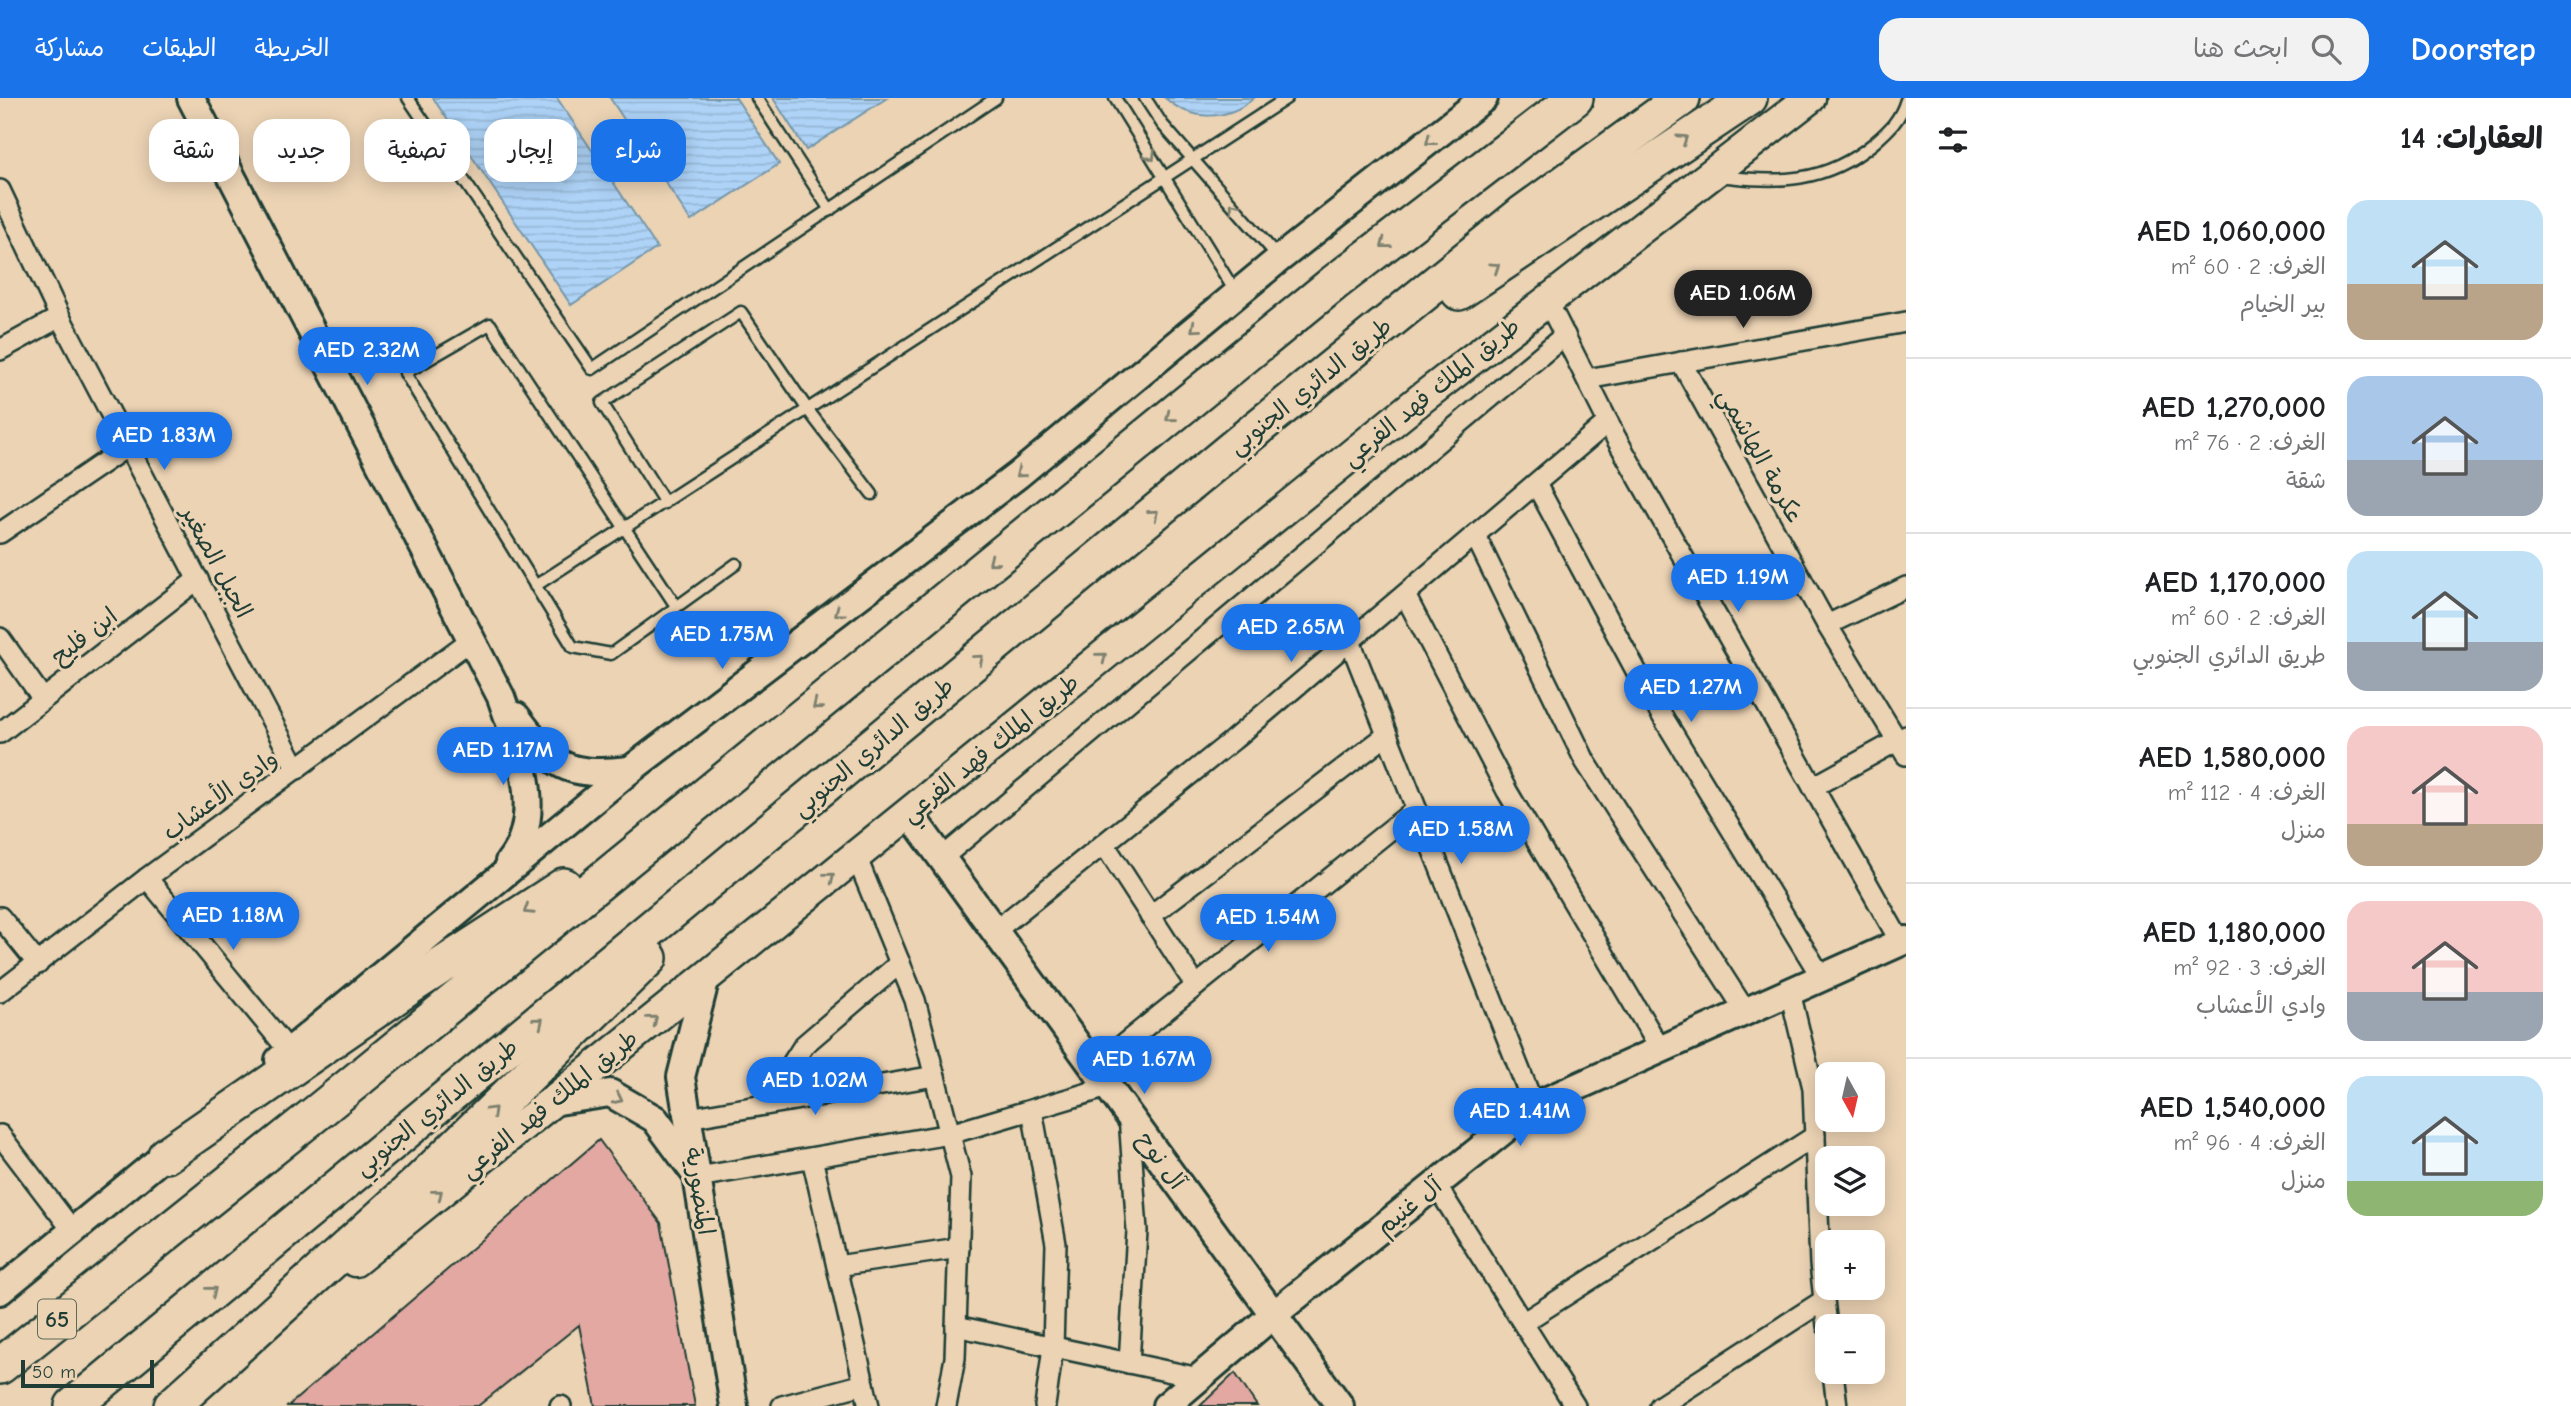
<!DOCTYPE html>
<html lang="ar">
<meta charset="utf-8">
<style>
:root{--surface:#fff;--page:#f2f2f2;--text:#202124;--muted:#757577;--line:#e0e0e0;--accent:#1a73e8}
body{margin:0;font-family:"Comic Neue","Playpen Sans Arabic",sans-serif;background:var(--page);color:var(--text);direction:rtl;height:100vh;display:flex;flex-direction:column;font-size:26px;white-space:nowrap}
*{box-sizing:border-box;margin:0}
p{font-size:23px;color:var(--muted)}
.icon{flex:none;width:38px;height:38px;fill:none;stroke:currentColor;stroke-width:2;stroke-linecap:round;stroke-linejoin:round}
.map{position:relative;flex:1;overflow:hidden;direction:ltr}
.drawer{display:flex;flex-direction:column;background:var(--surface);width:665px}
.drawer>*{flex:none}
.hud{position:absolute;left:21px;top:21px;width:665px;height:63px;direction:rtl;display:flex;gap:14px}
.needle{width:46px;rotate:172deg}
.fabs{position:absolute;left:1815px;top:964px;display:grid;gap:14px}
.fabs a{display:grid;place-items:center;width:70px;height:70px;border-radius:14px;background:var(--surface);box-shadow:0 4px 18px #0003;font-size:35px}
.scale{position:absolute;left:21px;bottom:18px;width:133px;box-sizing:border-box;padding-left:7px;border:4px solid #1f3d34;border-top:0;font-size:19px;line-height:24px;white-space:nowrap;color:#1f3d34;-webkit-text-stroke:5px #ecd3b4;paint-order:stroke}
.price{position:absolute;translate:-50% -60px;padding:0 16px;border-radius:24px;background:var(--accent);color:#fff;font-size:23px;line-height:46px;filter:drop-shadow(0 2px 4px #0008)}
.price::after{content:'';position:absolute;left:50%;top:42px;width:21px;height:16px;margin-left:-10px;background:inherit;clip-path:polygon(0 0,100% 0,50% 100%)}
.price.active{background:#222;color:#fff}
ul{padding:0;list-style:none}
li{display:flex;align-items:center;gap:21px;height:175px;padding:0 28px}
li+li{border-top:2px solid var(--line)}
li span{display:grid;place-items:center;flex:none;width:196px;height:140px;border-radius:21px;color:#555}
li>.icon{margin-inline-start:auto}
span .icon{width:84px;height:84px;fill:#fffc;stroke-width:1}
li b{font-size:30px}
h2{display:flex;justify-content:space-between;align-items:center;height:84px;padding:0 28px;font-size:30px}
.pill{padding:0 24px;border-radius:21px;background:var(--surface);box-shadow:0 4px 18px #0003;font-size:24px;line-height:63px}
.pill.active{background:var(--accent);color:#fff}
header{display:flex;align-items:center;gap:42px;box-sizing:border-box;height:98px;padding:0 35px;background:var(--accent);color:#fff}
header strong{font-size:33px}
nav{display:flex;gap:38px;margin-inline-start:auto;font-size:24px}
.search{width:490px;height:63px;background:var(--page);display:flex;align-items:center;gap:18px;box-sizing:border-box;padding:0 24px;border-radius:21px;color:var(--muted);font-size:26px}
main{display:flex;flex:1;min-height:0}
.map>svg:first-child{display:block}
</style>
<header>
<strong>Doorstep</strong>
<div class="search"><svg class="icon" aria-label="search" viewBox="0 0 24 24"><circle cx="10" cy="10" r="6"/><path d="M15 15l6 6"/></svg>ابحث هنا</div>
<nav><a>الخريطة</a><a>الطبقات</a><a>مشاركة</a></nav>
</header>
<main>
<section class="drawer">
<h2>العقارات: 14<svg class="icon" aria-label="filters" viewBox="0 0 24 24"><path d="M4 7h16M4 17h16"/><circle cx="9" cy="7" r="2"/><circle cx="15" cy="17" r="2"/></svg></h2>
<ul>
<li><span style="background:linear-gradient(#bfe0f5 60%,#b9a48a 0)"><svg class="icon" aria-label="home" viewBox="0 0 24 24"><path d="M3 11l9-7 9 7M6 9v11h12V9"/></svg></span><div><b>AED 1,060,000</b><p>الغرف: 2 · 60 m²</p><p>بير الخيام</p></div></li>
<li><span style="background:linear-gradient(#a9c7e8 60%,#9aa5b1 0)"><svg class="icon" aria-label="home" viewBox="0 0 24 24"><path d="M3 11l9-7 9 7M6 9v11h12V9"/></svg></span><div><b>AED 1,270,000</b><p>الغرف: 2 · 76 m²</p><p>شقة</p></div></li>
<li><span style="background:linear-gradient(#bfe0f5 65%,#9aa5b1 0)"><svg class="icon" aria-label="home" viewBox="0 0 24 24"><path d="M3 11l9-7 9 7M6 9v11h12V9"/></svg></span><div><b>AED 1,170,000</b><p>الغرف: 2 · 60 m²</p><p>طريق الدائري الجنوبي</p></div></li>
<li><span style="background:linear-gradient(#f6c9c9 70%,#b9a48a 0)"><svg class="icon" aria-label="home" viewBox="0 0 24 24"><path d="M3 11l9-7 9 7M6 9v11h12V9"/></svg></span><div><b>AED 1,580,000</b><p>الغرف: 4 · 112 m²</p><p>منزل</p></div></li>
<li><span style="background:linear-gradient(#f6c9c9 65%,#9aa5b1 0)"><svg class="icon" aria-label="home" viewBox="0 0 24 24"><path d="M3 11l9-7 9 7M6 9v11h12V9"/></svg></span><div><b>AED 1,180,000</b><p>الغرف: 3 · 92 m²</p><p>وادي الأعشاب</p></div></li>
<li><span style="background:linear-gradient(#bfe0f5 75%,#8fb573 0)"><svg class="icon" aria-label="home" viewBox="0 0 24 24"><path d="M3 11l9-7 9 7M6 9v11h12V9"/></svg></span><div><b>AED 1,540,000</b><p>الغرف: 4 · 96 m²</p><p>منزل</p></div></li>
</ul>
</section>
<div class="map">
<svg width="1906" height="1308" viewBox="0 0 1906 1308">
<defs>
<pattern id="water-rules" width="6" height="5" patternUnits="userSpaceOnUse" patternTransform="scale(1.75)"><rect width="6" height="5" fill="#aed3f7"/><path d="M0 2.5h6" fill="none" stroke="#95b6d4"/></pattern>
</defs>
<rect width="100%" height="100%" fill="#ecd3b4"/>
<filter id="ink" filterUnits="userSpaceOnUse"><feTurbulence type="fractalNoise" baseFrequency=".0143" numOctaves="2"/><feDisplacementMap in="SourceGraphic" scale="14" xChannelSelector="R" yChannelSelector="G"/><feConvolveMatrix kernelMatrix="1 2 1 2 8 2 1 2 1" color-interpolation-filters="sRGB"/></filter>
<g filter="url(#ink)">
<!-- water -->
<g fill="url(#water-rules)" stroke="#7597a9" stroke-width="2">
<polygon points="433,0 557,0 657,150 571,207"/>
<polygon points="610,0 736,0 779,66 691,123"/>
<polygon points="773,0 887,0 806,52"/>
<path d="M1165 0H1254C1227 23 1192 24 1165 0Z"/>
</g>
<!-- building -->
<g fill="#e2a8a1" stroke="#1f3d34" stroke-width="2">
<polygon points="599,1042 661,1125 695,1308 595,1308 579,1227 478,1308 288,1308"/>
<polygon points="1235,1275 1257,1308 1200,1308"/>
</g>
<g fill="none" stroke-linecap="round" stroke-linejoin="round">
<!-- lane casing -->
<g stroke="#1f3d34" stroke-width="15">
<g id="lane">
<polyline points="408,0 592,271 996,0"/>
<polyline points="757,0 830,112"/>
<polyline points="1115,0 1236,195"/>
<polyline points="1145,0 1162,26 1279,160"/>
<path d="M1718 78C1779 85 1825 86 1874 45 1889 32 1900 22 1906 2"/>
<polyline points="665,405 602,305 741,214 808,312 872,396"/>
<polyline points="535,488 1287,0"/>
<polyline points="676,508 490,226 405,275 573,549 611,556 736,466"/>
</g>
</g>
<!-- street casing -->
<g stroke="#1f3d34" stroke-width="24">
<g id="street">
<polyline points="0,92 60,219 297,671"/>
<polyline points="1547,202 1616,340 1901,845"/>
<polyline points="0,252 60,219"/>
<polyline points="1681,264 1827,527 1906,657"/>
<polyline points="1587,281 1906,224"/>
<polyline points="1536,386 1647,593 1822,880"/>
<polyline points="0,435 128,348"/>
<polyline points="1475,437 1585,663 1746,914"/>
<polyline points="1405,497 1507,693 1661,952"/>
<polyline points="1827,527 1906,489"/>
<polyline points="0,540 43,601"/>
<polyline points="1350,543 1534,1008"/>
<polyline points="0,635 198,481"/>
<polyline points="1813,689 1906,638"/>
<polyline points="1104,746 1196,888"/>
<polyline points="856,758 915,902 961,1079 955,1260 946,1308"/>
<polyline points="942,760 1565,237"/>
<polyline points="147,780 289,953"/>
<polyline points="1150,818 1387,637"/>
<polyline points="0,819 38,866"/>
<polyline points="995,833 1233,642 1608,324"/>
<polyline points="0,894 147,780 471,542"/>
<polyline points="1790,894 1813,990 1820,1166 1827,1228"/>
<polyline points="1094,970 1416,711"/>
<polyline points="786,1003 786,975 804,947 900,865"/>
<polyline points="1032,1012 1056,1146 1053,1249 1045,1308"/>
<polyline points="688,1020 935,978"/>
<polyline points="0,1037 73,1133"/>
<polyline points="812,1060 869,1308"/>
<polyline points="698,1079 950,1036 1108,989"/>
<polyline points="1436,1087 1575,1308"/>
<polyline points="837,1168 959,1150"/>
<polyline points="1524,1224 1815,1038"/>
<polyline points="956,1228 1199,1280"/>
<polyline points="1129,1265 1137,1133 1129,1018"/>
<polyline points="1833,1274 1837,1308"/>
<polyline points="560,1308 561,1308"/>
<polyline points="782,1308 864,1286"/>
<polyline points="1660,1308 1824,1202"/>
</g>
</g>
<!-- secondary casing -->
<g stroke="#1f3d34" stroke-width="32">
<g id="secondary">
<path d="M191 0 501 599C518 649 547 717 509 764"/>
<path d="M516 618C554 669 564 679 630 672"/>
<polyline points="909,715 1340,1308"/>
<polyline points="706,879 681,979 734,1308"/>
<polyline points="279,962 630,672 1018,377 1279,161 1484,0"/>
<polyline points="552,1004 610,995 655,1021 694,1074"/>
<polyline points="0,1193 180,1045"/>
<polyline points="1166,1308 1273,1217 1534,1008 1906,842"/>
</g>
</g>
<!-- primary casing -->
<g stroke="#1f3d34" stroke-width="35">
<polyline id="primary" points="355,1163 1422,300 1810,0"/>
</g>
<!-- highway casing -->
<g stroke="#1f3d34" stroke-width="40">
<g id="highway">
<polyline points="1459,194 1749,0"/>
<polyline points="166,1057 409,889 564,788"/>
<polyline points="0,1268 324,1009 1334,185 1575,0"/>
<polyline points="73,1308 1256,331 1522,116 1682,0"/>
<polyline points="172,1308 416,1087 649,860"/>
</g>
</g>
<!-- lane -->
<use href="#lane" stroke="#ecd3b4" stroke-width="10"/>
<!-- street -->
<use href="#street" stroke="#ecd3b4" stroke-width="19"/>
<!-- secondary -->
<use href="#secondary" stroke="#ecd3b4" stroke-width="26"/>
<!-- primary -->
<use href="#primary" stroke="#ecd3b4" stroke-width="30"/>
<!-- highway -->
<use href="#highway" stroke="#ecd3b4" stroke-width="35"/>
</g>
<!-- one-way arrows -->
<defs><path id="oneway-chevron" d="M-2-3.5L2.5 0L-2 3.5" fill="none" stroke-width="1.6" stroke-linecap="round" stroke-linejoin="round" transform="scale(1.75)"/></defs>
<g stroke="#7b806e">
<use href="#oneway-chevron" transform="translate(1683 41) rotate(-34)"/>
<use href="#oneway-chevron" transform="translate(1430 43) rotate(142)"/>
<use href="#oneway-chevron" transform="translate(1151 58) rotate(59)"/>
<use href="#oneway-chevron" transform="translate(1234 109) rotate(-131)"/>
<use href="#oneway-chevron" transform="translate(1385 146) rotate(142)"/>
<use href="#oneway-chevron" transform="translate(1495 169) rotate(-34)"/>
<use href="#oneway-chevron" transform="translate(1195 230) rotate(140)"/>
<use href="#oneway-chevron" transform="translate(1170 319) rotate(141)"/>
<use href="#oneway-chevron" transform="translate(1020 375) rotate(141)"/>
<use href="#oneway-chevron" transform="translate(1154 416) rotate(-40)"/>
<use href="#oneway-chevron" transform="translate(993 463) rotate(141)"/>
<use href="#oneway-chevron" transform="translate(839 514) rotate(143)"/>
<use href="#oneway-chevron" transform="translate(1102 559) rotate(-39)"/>
<use href="#oneway-chevron" transform="translate(979 561) rotate(-40)"/>
<use href="#oneway-chevron" transform="translate(817 607) rotate(141)"/>
<use href="#oneway-chevron" transform="translate(830 779) rotate(-39)"/>
<use href="#oneway-chevron" transform="translate(528 812) rotate(147)"/>
<use href="#oneway-chevron" transform="translate(653 922) rotate(-39)"/>
<use href="#oneway-chevron" transform="translate(539 924) rotate(-39)"/>
<use href="#oneway-chevron" transform="translate(618 1001) rotate(26)"/>
<use href="#oneway-chevron" transform="translate(492 1013) rotate(-44)"/>
<use href="#oneway-chevron" transform="translate(438 1096) rotate(-39)"/>
<use href="#oneway-chevron" transform="translate(212 1193) rotate(-39)"/>
</g>
</g>
<g text-anchor="middle" stroke-width="6" stroke-linejoin="round" paint-order="stroke">
<!-- shield labels -->
<rect fill="#ecd3b4" stroke="#5c6a5a" stroke-width="2" x="38" y="1201.5" width="38" height="39" rx="5"/>
<g font-size="23" font-weight="bold" fill="#1f3d34">
<text x="57" y="1229">65</text>
</g>
<!-- street labels -->
<g font-size="24" fill="#1f3d34" stroke="#ecd3b4">
<text transform="translate(1310 288) rotate(-39)" y="8">طريق الدائري الجنوبي</text>
<text transform="translate(1431 294) rotate(-39)" y="8">طريق الملك فهد الفرعي</text>
<text transform="translate(1761 358) rotate(61)" y="8">عكرمة الهاشمي</text>
<text transform="translate(217 464) rotate(62)" y="8">الجبل الصغير</text>
<text transform="translate(84 538) rotate(-38)" y="8">ابن فليح</text>
<text transform="translate(873 649) rotate(-40)" y="8">طريق الدائري الجنوبي</text>
<text transform="translate(990 650) rotate(-39)" y="8">طريق الملك فهد الفرعي</text>
<text transform="translate(220 697) rotate(-36)" y="8">وادي الأعشاب</text>
<text transform="translate(549 1006) rotate(-39)" y="8">طريق الملك فهد الفرعي</text>
<text transform="translate(436 1009) rotate(-39)" y="8">طريق الدائري الجنوبي</text>
<text transform="translate(1161 1062) rotate(54)" y="8">آل نوح</text>
<text transform="translate(700 1093) rotate(81)" y="8">المنصورية</text>
<text transform="translate(1409 1108) rotate(-39)" y="8">آل غنيم</text>
</g>
</g>
</svg>
<div class="fabs">
<a><svg class="needle" viewBox="-14 -14 28 28"><path d="M0-13l5 13h-10z" fill="#e53935"/><path d="M0 13l5-13h-10z" fill="#757577"/></svg></a>
<a><svg class="icon" aria-label="layers" viewBox="0 0 24 24"><path d="M12 4l9 5-9 5-9-5zM3 14l9 5 9-5"/></svg></a>
<a>+</a>
<a>−</a>
</div>
<div class="scale">50 m</div>
<b class="price active" style="left:1743px;top:232px">AED 1.06M</b>
<b class="price" style="left:367px;top:289px">AED 2.32M</b>
<b class="price" style="left:164px;top:374px">AED 1.83M</b>
<b class="price" style="left:1738px;top:516px">AED 1.19M</b>
<b class="price" style="left:1291px;top:566px">AED 2.65M</b>
<b class="price" style="left:722px;top:573px">AED 1.75M</b>
<b class="price" style="left:1691px;top:626px">AED 1.27M</b>
<b class="price" style="left:503px;top:689px">AED 1.17M</b>
<b class="price" style="left:1461px;top:768px">AED 1.58M</b>
<b class="price" style="left:233px;top:854px">AED 1.18M</b>
<b class="price" style="left:1268px;top:856px">AED 1.54M</b>
<b class="price" style="left:1144px;top:998px">AED 1.67M</b>
<b class="price" style="left:815px;top:1019px">AED 1.02M</b>
<b class="price" style="left:1520px;top:1050px">AED 1.41M</b>
<div class="hud">
<a class="pill active">شراء</a>
<a class="pill">إيجار</a>
<a class="pill">تصفية</a>
<a class="pill">جديد</a>
<a class="pill">شقة</a>
</div>
</div>
</main>
